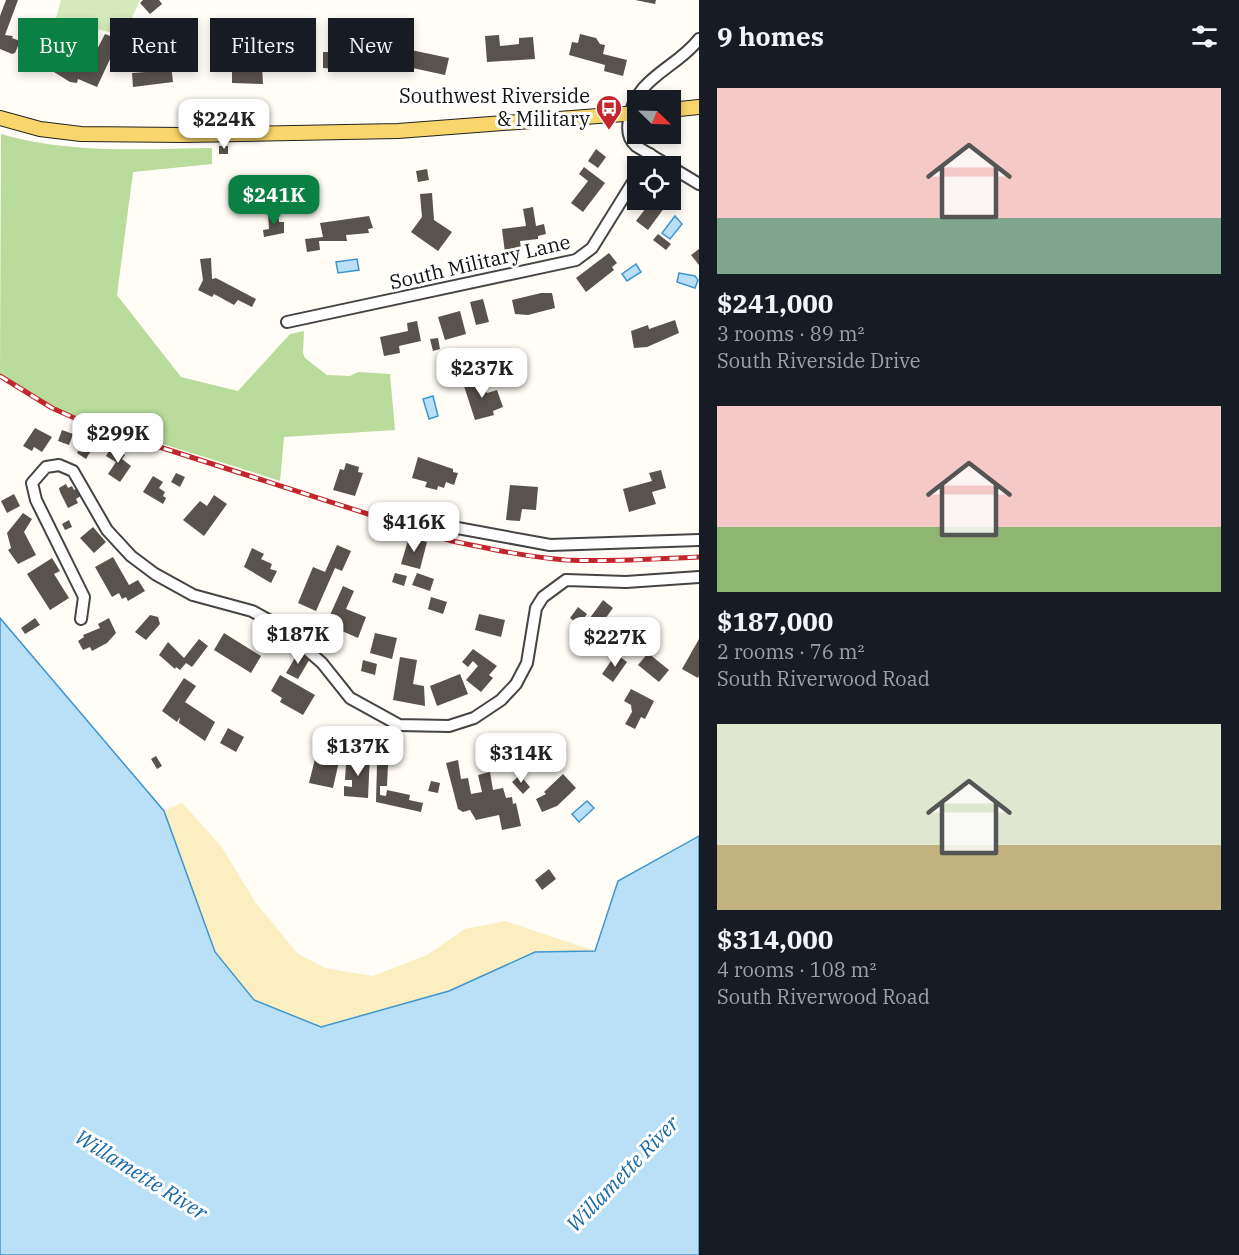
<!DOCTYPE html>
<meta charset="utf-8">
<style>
:root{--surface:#171b24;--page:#20242c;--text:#f1f3f6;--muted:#9ea1a6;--accent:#0b8043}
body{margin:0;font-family:"IBM Plex Serif",serif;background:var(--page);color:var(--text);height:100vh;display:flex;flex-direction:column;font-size:22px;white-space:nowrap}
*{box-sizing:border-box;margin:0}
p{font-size:20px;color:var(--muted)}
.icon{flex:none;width:33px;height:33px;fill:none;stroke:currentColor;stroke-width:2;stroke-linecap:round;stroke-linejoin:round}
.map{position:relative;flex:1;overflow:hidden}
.sheet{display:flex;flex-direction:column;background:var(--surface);width:540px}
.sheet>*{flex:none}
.top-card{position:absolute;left:18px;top:18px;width:570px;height:54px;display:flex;gap:12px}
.needle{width:39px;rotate:113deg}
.tools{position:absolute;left:627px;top:90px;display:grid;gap:12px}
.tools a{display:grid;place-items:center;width:54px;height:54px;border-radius:0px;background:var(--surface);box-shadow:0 3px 9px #0003;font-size:30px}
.price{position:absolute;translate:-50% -51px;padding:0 14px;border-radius:12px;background:#fff;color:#222;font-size:20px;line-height:39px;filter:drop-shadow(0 2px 3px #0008)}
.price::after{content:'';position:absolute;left:50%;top:36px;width:18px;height:14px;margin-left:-9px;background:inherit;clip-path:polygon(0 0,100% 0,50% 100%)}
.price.selected{background:var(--accent);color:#fff}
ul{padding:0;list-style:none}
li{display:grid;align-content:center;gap:12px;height:318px;padding:0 18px}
li span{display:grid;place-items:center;height:186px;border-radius:0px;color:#555}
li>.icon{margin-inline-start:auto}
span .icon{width:108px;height:108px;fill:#fffc;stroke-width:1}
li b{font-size:26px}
h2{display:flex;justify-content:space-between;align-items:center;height:72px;padding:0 18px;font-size:26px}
.pill{padding:0 21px;border-radius:0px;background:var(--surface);box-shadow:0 3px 9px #0003;font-size:21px;line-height:54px}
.pill.selected{background:var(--accent);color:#fff}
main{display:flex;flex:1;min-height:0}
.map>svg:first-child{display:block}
</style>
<main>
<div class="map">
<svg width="699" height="1255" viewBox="0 0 699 1255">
<rect width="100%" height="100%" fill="#fffdf5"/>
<!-- green -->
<polygon fill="#d5ebbd" points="61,0 140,0 124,36 56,18"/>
<!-- forest -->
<path fill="#b9dc9c" d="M1 134C70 154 140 149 212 148V164L133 172 117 295 181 377 238 391 290 334 304 331 303 353 305 358 327 375 350 376 358 372 390 374 395 430 284 437 280 481C234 466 189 452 143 438 93 422 43 409 0 376Z"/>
<!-- sand -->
<polygon fill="#fbeec1" points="182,803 221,846 256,903 297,953 325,968 373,976 427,955 465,929 506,921 595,951 535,952 449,991 321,1027 254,1000 215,952 164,811"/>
<!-- water -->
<g fill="#b9e0f7" stroke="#3f96cf" stroke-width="1.5">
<polygon points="675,216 682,224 670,239 662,233"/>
<polygon points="357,259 359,270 338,273 336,262"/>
<polygon points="636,264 641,272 627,281 622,274"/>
<polygon points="679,273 695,276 698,280 695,288 677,282"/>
<polygon points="433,396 438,416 429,419 423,399"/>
<polygon points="0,618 164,811 215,952 254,1000 321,1027 449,991 535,952 595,951 618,881 699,836 699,1255 0,1255"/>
<polygon points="587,801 594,808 579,822 572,814"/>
</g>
<!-- building -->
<g fill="#5a524d">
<polygon points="6,0 18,0 5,35 13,36 12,38 20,41 15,53 12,54 0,49 0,16"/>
<polygon points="143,0 159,0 162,4 150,14 140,3"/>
<polygon points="635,0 656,0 655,4"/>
<polygon points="167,31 173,82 133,87 132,73 146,72 144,53 138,54 138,47 147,46 146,34"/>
<polygon points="105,34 123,41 115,59 111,57 97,87 78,79 77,83 70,82 54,72 63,51 77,56 75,61 88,67"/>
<polygon points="580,34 596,38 600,44 605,45 603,54 627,60 623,76 604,71 605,65 569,55 572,42 578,43"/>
<polygon points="499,35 500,46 519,44 519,38 533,37 535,59 487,62 485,36"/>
<polygon points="349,46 349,53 360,53 361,66 352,66 352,70 323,68 323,52 332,52 331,47"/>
<polygon points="251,49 261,49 263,84 232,83 232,71 250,66"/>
<polygon points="411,50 449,58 445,75 408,67"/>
<rect x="219" y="146" width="9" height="8"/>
<polygon points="596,149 606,157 598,168 588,161"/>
<polygon points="584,167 605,183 583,212 571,203 588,181 579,174"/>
<polygon points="427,169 429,180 418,182 416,171"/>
<polygon points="432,193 434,220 452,232 438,251 411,232 422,217 420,194"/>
<polygon points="652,200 670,200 648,230 636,221"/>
<polygon points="533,207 536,226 544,224 546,234 538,236 538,239 520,241 521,250 505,253 502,229 526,226 523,209"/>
<polygon points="278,213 279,222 284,222 284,233 264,237 263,230 269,229 268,214"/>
<polygon points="369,216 373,228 368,229 369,233 346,235 347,241 319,241 320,250 307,252 305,239 323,237 320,223"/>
<polygon points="658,234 671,244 666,250 653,240"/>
<polygon points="699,249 699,265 691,255"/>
<polygon points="609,253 617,263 612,267 614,270 586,292 576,278"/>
<polygon points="211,258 212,279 216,278 256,299 252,307 238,300 234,305 214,294 212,297 198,290 203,280 200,259"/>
<polygon points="541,293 552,293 555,308 528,315 515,314 512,300"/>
<polygon points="483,299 489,322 476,325 470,302"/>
<polygon points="460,311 466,334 445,340 438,317"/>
<polygon points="675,320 679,333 647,347 634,348 631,331 648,325 649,329"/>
<polygon points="417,321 421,341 399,346 400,353 384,356 380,337 408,331 407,323"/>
<polygon points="438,338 440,349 433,351 430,339"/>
<polygon points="482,377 487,393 497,390 503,407 493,411 494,415 475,420 463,383"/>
<polygon points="35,428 52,437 42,452 34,447 32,451 23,446"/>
<polygon points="62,430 73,434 69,445 58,441"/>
<polygon points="83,444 92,449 86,459 77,453"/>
<polygon points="112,446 125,455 122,459 131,466 120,482 108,474 116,462 106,456"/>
<polygon points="418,457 453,469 453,472 458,473 454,485 446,482 444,488 438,486 437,490 425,487 427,482 412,478"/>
<polygon points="346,463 359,467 358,472 363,473 355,496 333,490 340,469 344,470"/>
<polygon points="661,470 666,488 652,492 656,504 629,512 623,489 652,481 649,473"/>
<polygon points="176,473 185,477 180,487 171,482"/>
<polygon points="153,476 163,482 159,488 165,492 163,496 166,498 163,504 143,492"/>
<polygon points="66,484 68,488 72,486 74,490 78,488 82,495 76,499 78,503 68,508 60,492 59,488"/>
<polygon points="510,485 538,487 536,510 522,509 520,521 506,520"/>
<polygon points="14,494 20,506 7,513 1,501"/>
<polygon points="214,495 227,504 204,536 183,520 200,501 207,506"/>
<polygon points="23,513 32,519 24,532 36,555 18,564 8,550 11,548 7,533"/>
<polygon points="69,520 72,527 65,530 62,524"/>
<polygon points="93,527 106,542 94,553 80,538"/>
<polygon points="409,537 427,542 420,569 401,564"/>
<polygon points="337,545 351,551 342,571 335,568 316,611 298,603 313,567 325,572"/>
<polygon points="252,548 264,554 261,559 272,564 270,569 277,571 271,583 244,567"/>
<polygon points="113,557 129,585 138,580 145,591 128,601 126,597 122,599 119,593 112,597 95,567"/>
<polygon points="52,558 60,571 54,574 69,598 50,610 27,574"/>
<polygon points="395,573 407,576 404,586 392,582"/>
<polygon points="417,573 434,579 430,591 412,585"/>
<polygon points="343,586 354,591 346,609 366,617 358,638 326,624"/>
<polygon points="431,597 447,602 443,614 428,609"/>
<polygon points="603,600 613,608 597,630 587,622"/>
<polygon points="578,607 587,614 579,625 570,618"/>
<polygon points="479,614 505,620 501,637 475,630"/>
<polygon points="150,615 158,617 160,624 146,640 135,632"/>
<polygon points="35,618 40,625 25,634 21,628"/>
<polygon points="109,618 116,633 107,643 92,651 90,647 83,650 78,641 84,637 83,635 100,628 98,624"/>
<polygon points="224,633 261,656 251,673 214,650"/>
<polygon points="375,633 397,638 392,659 370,653"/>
<polygon points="199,639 208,646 192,667 186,663 180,670 176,667 175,669 159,655 168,642 184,658"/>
<polygon points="699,639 699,676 698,678 682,669"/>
<polygon points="473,649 497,666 489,675 493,678 481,692 466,680 478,666 473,661 468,667 462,662"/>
<polygon points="299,651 311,657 298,679 286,673"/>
<polygon points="648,653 669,670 659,682 638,665"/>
<polygon points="616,654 627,662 613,682 602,674"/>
<polygon points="400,657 417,660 413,684 424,686 425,706 393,700"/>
<polygon points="363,660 377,664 375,675 361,671"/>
<polygon points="460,674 468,694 437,706 430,686"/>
<polygon points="280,675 315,695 303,715 280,702 282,698 271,691"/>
<polygon points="184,678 196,686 185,702 215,722 205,741 179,723 180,717 177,722 162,711"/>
<polygon points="631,689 654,701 645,719 641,717 635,729 625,724 632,712 631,705 624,701"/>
<polygon points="351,726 361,728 358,747 347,745"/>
<polygon points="228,728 244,737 236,752 220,743"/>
<polygon points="319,743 342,748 333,788 309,783"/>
<polygon points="355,753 370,754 368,798 344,796 344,786 352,787 352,780 345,780 346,764 354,765"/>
<polygon points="156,756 162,766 157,769 151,759"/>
<polygon points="458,760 461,779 468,778 471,794 482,792 478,775 490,772 493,790 503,788 506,798 512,797 513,804 516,803 521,826 502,830 499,815 476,820 470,810 463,812 458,809 446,763"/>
<polygon points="377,765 388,765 387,786 380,786 380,795 386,796 387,790 410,795 409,800 423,803 421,812 376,802"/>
<polygon points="563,774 576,788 557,806 542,812 536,799 546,794 544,792"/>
<polygon points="520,775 530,787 523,794 512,782"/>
<polygon points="431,781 440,783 438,793 428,791"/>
<polygon points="549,869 556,879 542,890 535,880"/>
</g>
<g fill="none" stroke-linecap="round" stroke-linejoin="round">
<!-- minor casing -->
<g stroke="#444" stroke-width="14">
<g id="minor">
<path d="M699 39C676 69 635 77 629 120 627 130 628 139 636 146L699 184"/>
<polyline points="642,166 650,154"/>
<polyline points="287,322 576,260 592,248 638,174"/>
<polyline points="395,511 452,527 550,545 699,540"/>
<polyline points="81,619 84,597 36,500 32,483 46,467 59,465 73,471 107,530 131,556 155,574 193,595 252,611 281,627 322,663 350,698 399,725 449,726 474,718 501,700 516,684 527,663 536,608 543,597 566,580 626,582 699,577"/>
</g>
</g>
<!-- major casing -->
<g stroke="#222" stroke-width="16">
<g id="major">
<polyline points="670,110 699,107"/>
<polyline points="0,118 40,129 81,134 183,135 398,131 638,113"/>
</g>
</g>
<!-- minor -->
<use href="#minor" stroke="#fff" stroke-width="10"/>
<!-- major -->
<use href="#major" stroke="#f9d66b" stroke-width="14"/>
<!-- rail casing -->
<g stroke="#c4262e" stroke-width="5">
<path id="rail" d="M0 376 52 408 88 424 452 541C490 549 528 557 566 560 610 562 655 559 699 557"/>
</g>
<!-- rail -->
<use href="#rail" stroke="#fff" stroke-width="3" stroke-dasharray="9" stroke-linecap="butt"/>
</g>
<!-- icons -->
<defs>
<g id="bus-pin" transform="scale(1.35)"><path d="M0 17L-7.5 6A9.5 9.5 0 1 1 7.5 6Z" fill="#c4262e" stroke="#fff"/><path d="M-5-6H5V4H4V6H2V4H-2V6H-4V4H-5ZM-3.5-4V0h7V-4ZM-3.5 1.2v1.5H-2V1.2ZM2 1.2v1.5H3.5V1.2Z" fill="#fff"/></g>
</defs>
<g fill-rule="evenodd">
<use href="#bus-pin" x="609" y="108"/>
</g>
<g text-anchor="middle" stroke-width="6" stroke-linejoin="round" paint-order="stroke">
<!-- poi labels -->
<g font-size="20" fill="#111" stroke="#fff" text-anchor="end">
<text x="590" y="103">Southwest Riverside<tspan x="590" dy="23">&amp; Military</tspan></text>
</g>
<!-- street labels -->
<g font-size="20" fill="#111" stroke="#fff">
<text transform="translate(480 262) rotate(-13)" y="7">South Military Lane</text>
</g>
<!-- water labels -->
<g font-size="21" font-style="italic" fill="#1768a6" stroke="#fff">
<text transform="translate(623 1174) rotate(-46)" y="7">Willamette River</text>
<text transform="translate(141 1175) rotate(32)" y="7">Willamette River</text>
</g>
</g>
</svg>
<div class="tools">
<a><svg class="needle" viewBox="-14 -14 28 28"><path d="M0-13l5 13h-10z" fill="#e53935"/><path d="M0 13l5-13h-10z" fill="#9ea1a6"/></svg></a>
<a><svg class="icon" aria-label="locate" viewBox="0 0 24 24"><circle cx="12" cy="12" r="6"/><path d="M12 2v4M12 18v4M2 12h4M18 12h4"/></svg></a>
</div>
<b class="price" style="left:224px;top:150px">$224K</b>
<b class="price selected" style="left:274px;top:226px">$241K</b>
<b class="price" style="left:482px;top:399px">$237K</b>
<b class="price" style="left:118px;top:464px">$299K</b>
<b class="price" style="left:414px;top:553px">$416K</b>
<b class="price" style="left:298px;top:665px">$187K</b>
<b class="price" style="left:615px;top:668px">$227K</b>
<b class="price" style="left:358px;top:777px">$137K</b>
<b class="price" style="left:521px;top:784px">$314K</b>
<div class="top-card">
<a class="pill selected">Buy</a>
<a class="pill">Rent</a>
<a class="pill">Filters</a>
<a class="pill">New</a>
</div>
</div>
<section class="sheet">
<h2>9 homes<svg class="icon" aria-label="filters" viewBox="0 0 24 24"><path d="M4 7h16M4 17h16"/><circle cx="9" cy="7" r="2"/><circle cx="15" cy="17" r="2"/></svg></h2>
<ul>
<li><span style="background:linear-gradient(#f6c9c9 70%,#7fa58c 0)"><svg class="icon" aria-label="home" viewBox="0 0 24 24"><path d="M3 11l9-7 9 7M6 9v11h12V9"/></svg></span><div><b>$241,000</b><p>3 rooms · 89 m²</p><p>South Riverside Drive</p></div></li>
<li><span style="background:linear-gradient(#f6c9c9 65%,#8fb573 0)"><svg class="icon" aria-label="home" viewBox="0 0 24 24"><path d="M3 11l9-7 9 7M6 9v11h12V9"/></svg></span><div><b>$187,000</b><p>2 rooms · 76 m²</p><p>South Riverwood Road</p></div></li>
<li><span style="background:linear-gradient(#dfe7d0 65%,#c2b280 0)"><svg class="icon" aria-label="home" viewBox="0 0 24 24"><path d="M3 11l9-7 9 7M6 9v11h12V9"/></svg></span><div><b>$314,000</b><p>4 rooms · 108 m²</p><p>South Riverwood Road</p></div></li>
</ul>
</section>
</main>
